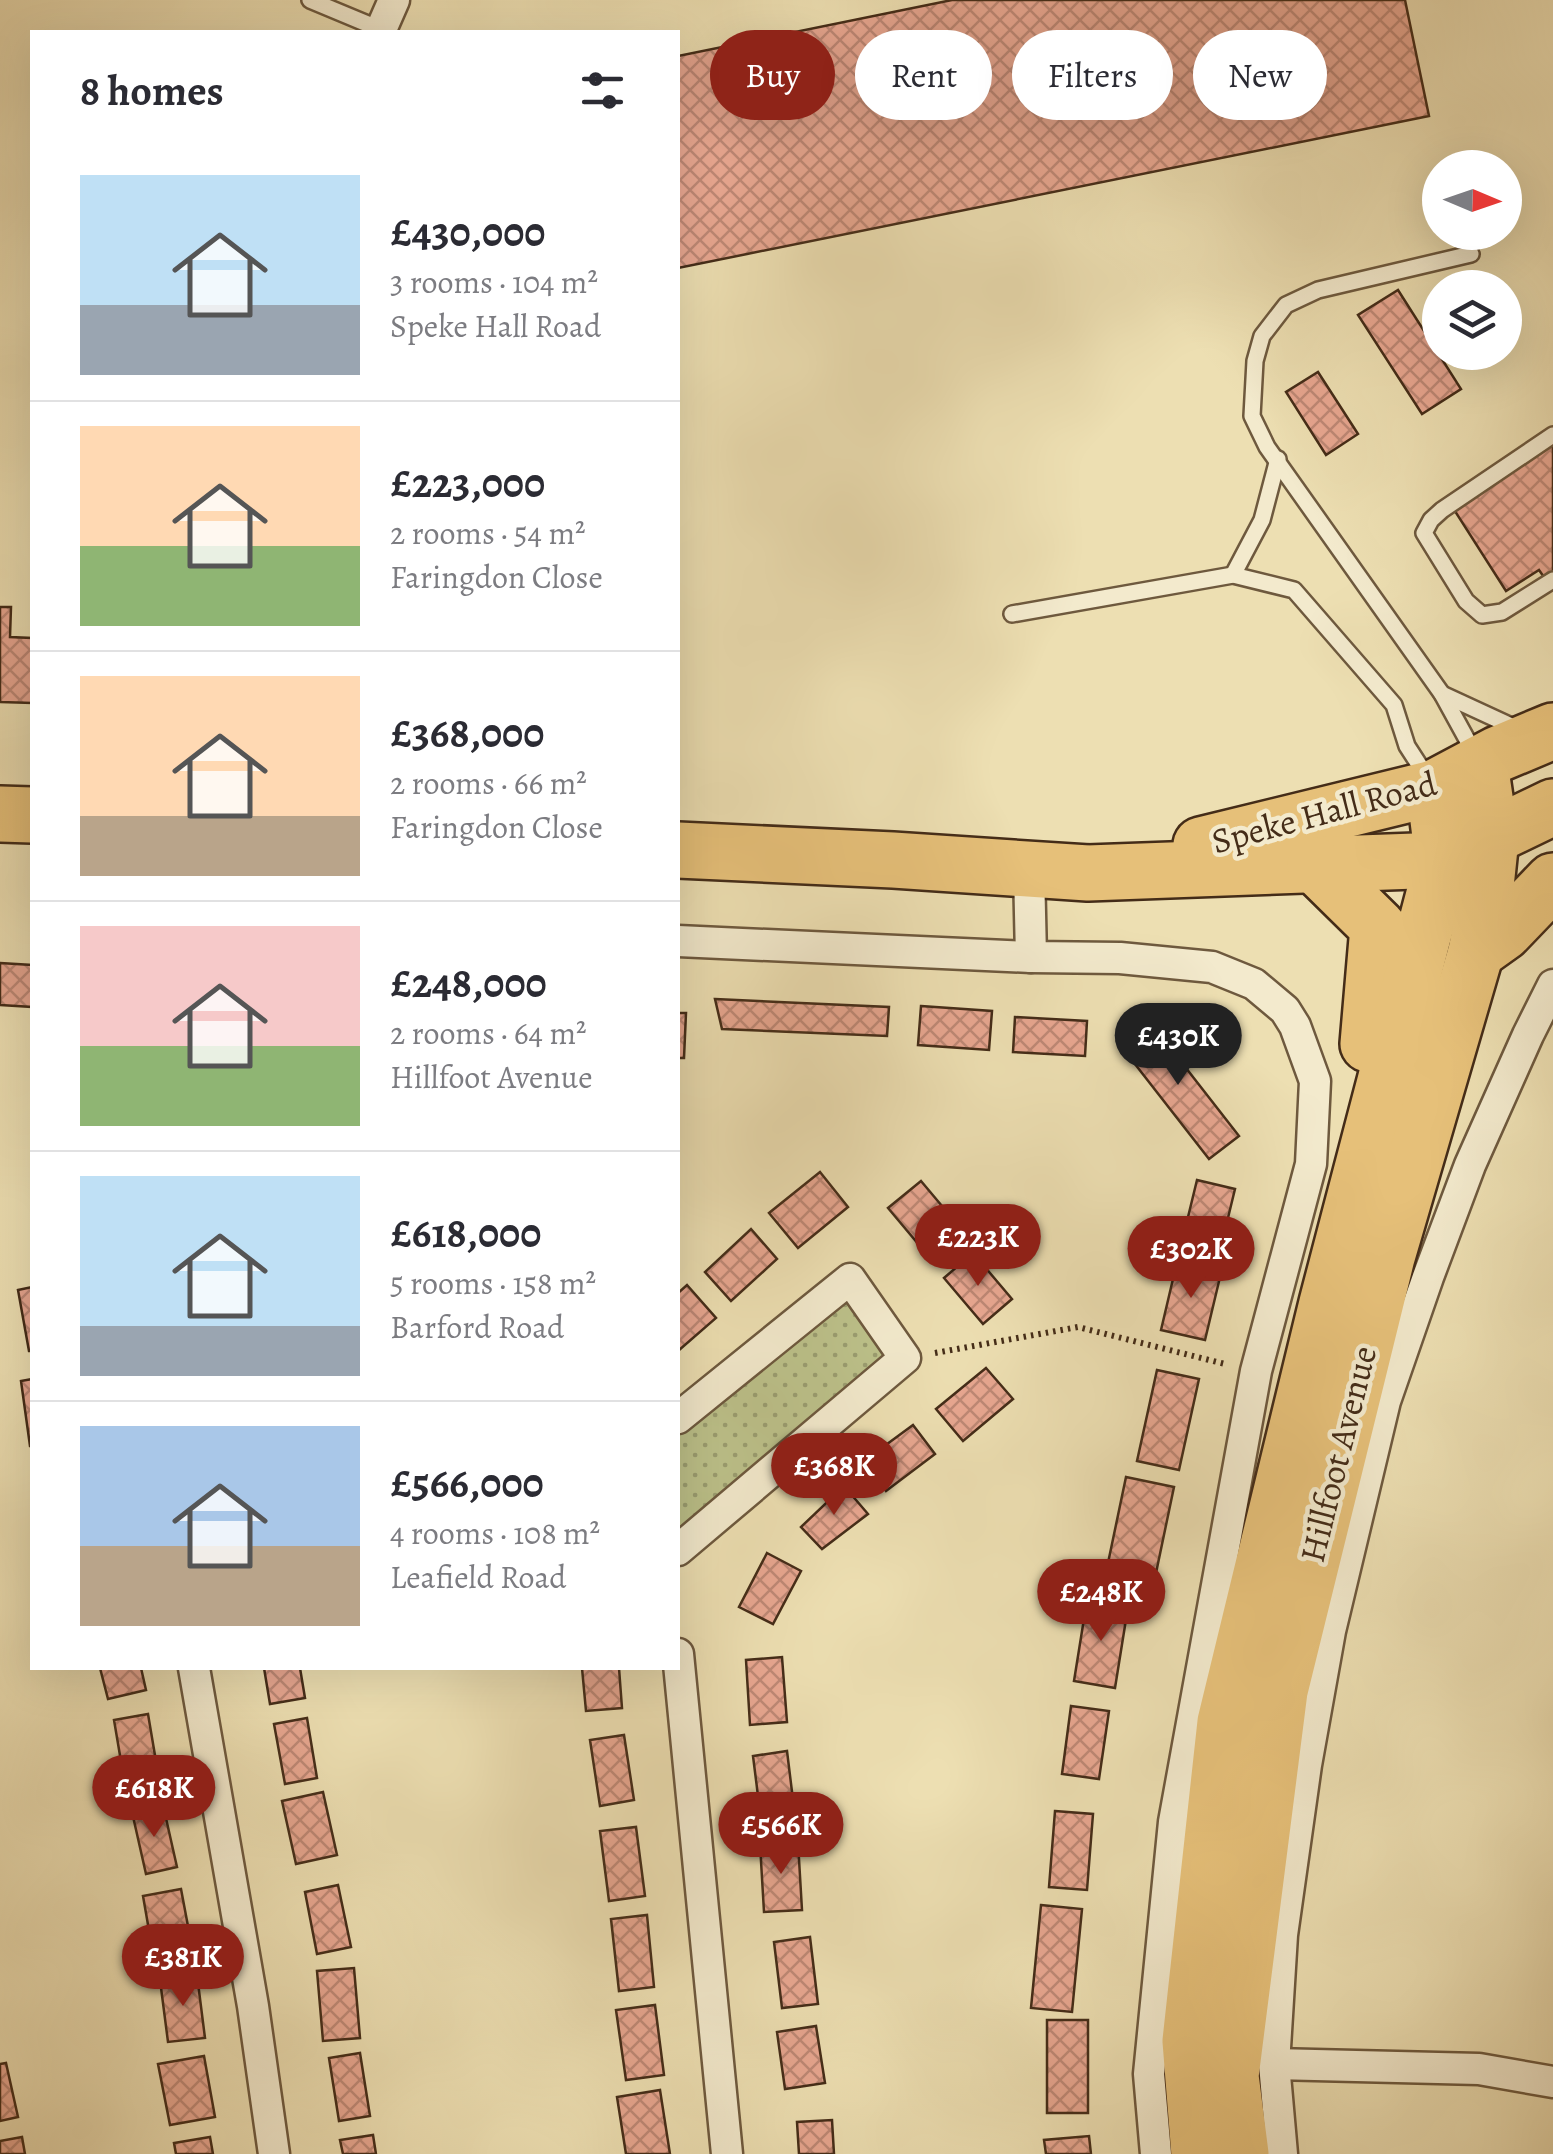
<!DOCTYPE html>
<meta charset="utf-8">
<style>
:root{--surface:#fff;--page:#f2f2f3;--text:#2b2b33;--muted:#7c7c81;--line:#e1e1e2;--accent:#8f2418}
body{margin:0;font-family:Alegreya,serif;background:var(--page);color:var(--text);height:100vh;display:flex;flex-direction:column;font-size:38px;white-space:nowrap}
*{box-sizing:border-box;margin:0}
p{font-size:32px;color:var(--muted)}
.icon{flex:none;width:55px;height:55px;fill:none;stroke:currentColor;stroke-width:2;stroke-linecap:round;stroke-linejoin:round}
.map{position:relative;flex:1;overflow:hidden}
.details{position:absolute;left:30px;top:30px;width:650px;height:1640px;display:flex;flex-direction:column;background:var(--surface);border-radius:0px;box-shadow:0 10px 40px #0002}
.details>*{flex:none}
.banner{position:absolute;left:710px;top:30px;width:692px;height:90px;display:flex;gap:20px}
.needle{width:65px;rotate:92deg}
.buttons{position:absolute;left:1422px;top:150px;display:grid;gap:20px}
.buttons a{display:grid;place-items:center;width:100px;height:100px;border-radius:50%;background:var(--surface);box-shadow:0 10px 40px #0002;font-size:50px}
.price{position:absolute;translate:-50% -85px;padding:0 22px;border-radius:35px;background:var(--accent);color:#fff;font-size:32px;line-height:65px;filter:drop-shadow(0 2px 5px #0008)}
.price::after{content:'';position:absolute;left:50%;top:60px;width:30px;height:22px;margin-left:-15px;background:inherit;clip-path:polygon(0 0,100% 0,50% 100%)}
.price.selected{background:#222;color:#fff}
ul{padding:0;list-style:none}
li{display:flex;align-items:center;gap:30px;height:250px;padding:0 50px}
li+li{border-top:2px solid var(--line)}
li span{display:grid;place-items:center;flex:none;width:280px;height:200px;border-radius:0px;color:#555}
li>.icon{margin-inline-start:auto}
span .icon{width:120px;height:120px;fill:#fffc;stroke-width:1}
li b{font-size:42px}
h2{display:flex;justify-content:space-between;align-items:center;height:120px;padding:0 50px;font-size:42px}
.pill{padding:0 35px;border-radius:45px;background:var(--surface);box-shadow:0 10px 40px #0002;font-size:35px;line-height:90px}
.pill.selected{background:var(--accent);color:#fff}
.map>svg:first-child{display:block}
</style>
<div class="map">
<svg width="1553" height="2154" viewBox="0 0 1553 2154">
<defs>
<pattern id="grass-dots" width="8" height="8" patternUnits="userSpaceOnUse" patternTransform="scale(2.5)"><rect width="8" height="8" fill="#bcc18a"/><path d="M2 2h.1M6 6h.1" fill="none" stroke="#9a9d70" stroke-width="1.8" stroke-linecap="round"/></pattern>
<pattern id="building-cross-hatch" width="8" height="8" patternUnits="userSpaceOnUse" patternTransform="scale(2.5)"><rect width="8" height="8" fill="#e8a791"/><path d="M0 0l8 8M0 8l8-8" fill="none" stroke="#be8875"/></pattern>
</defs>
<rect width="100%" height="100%" fill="#eddfb2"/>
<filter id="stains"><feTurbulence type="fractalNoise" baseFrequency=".002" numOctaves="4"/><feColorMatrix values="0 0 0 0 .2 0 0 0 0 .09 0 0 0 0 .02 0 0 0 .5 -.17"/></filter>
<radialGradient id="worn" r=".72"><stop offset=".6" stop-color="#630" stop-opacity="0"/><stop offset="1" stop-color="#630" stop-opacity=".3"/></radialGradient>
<!-- grass -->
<polygon fill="url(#grass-dots)" stroke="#807651" stroke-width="2.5" points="850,1279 905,1358 678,1550 678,1418"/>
<!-- building -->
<g fill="url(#building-cross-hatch)" stroke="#442c18" stroke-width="2.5">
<polygon points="952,0 1405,0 1429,116 678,268 678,56"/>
<polygon points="1398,290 1461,389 1422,414 1358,315"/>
<polygon points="1318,372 1358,434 1326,455 1286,392"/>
<polygon points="1553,444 1553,576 1546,580 1539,570 1506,591 1453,508"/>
<polygon points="0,607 11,607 10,637 32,638 32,703 0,702"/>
<polygon points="0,963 32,965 32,1020 32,1007 0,1005"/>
<polygon points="715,999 889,1007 887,1036 722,1029"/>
<polygon points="921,1006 992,1011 989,1050 918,1045"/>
<polygon points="678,1013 686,1013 684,1058 678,1058"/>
<polygon points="1015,1017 1087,1021 1085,1056 1013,1052"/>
<polygon points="1147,1018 1239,1136 1209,1159 1117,1041"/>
<polygon points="820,1172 848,1207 798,1248 769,1213"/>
<polygon points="1197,1180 1235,1189 1218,1259 1180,1250"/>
<polygon points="921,1181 968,1237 935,1264 888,1208"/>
<polygon points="751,1229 777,1259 731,1301 705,1272"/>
<polygon points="973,1253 1012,1299 983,1324 944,1278"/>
<polygon points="1177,1262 1221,1273 1205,1340 1161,1330"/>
<polygon points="687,1285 716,1318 678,1351 678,1293"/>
<polygon points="32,1287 32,1351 29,1351 18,1290"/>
<polygon points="986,1368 1013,1399 963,1441 936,1409"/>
<polygon points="1157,1370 1199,1379 1179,1470 1137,1461"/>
<polygon points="32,1379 32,1446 30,1446 21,1381"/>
<polygon points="913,1425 935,1454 886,1491 864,1461"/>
<polygon points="1126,1477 1174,1487 1156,1573 1108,1563"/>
<polygon points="844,1486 868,1514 822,1549 801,1527"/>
<polygon points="767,1553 801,1571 773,1624 739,1607"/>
<polygon points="1087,1600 1128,1607 1115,1688 1074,1681"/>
<polygon points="782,1657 787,1722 750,1725 746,1660"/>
<polygon points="100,1668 141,1668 146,1690 108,1699"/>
<polygon points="264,1668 300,1668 305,1698 270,1704"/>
<polygon points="582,1668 619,1668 622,1708 586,1711"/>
<polygon points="1071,1706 1109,1711 1099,1779 1062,1774"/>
<polygon points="148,1714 159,1779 125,1785 114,1720"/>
<polygon points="307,1718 317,1778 285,1784 274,1724"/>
<polygon points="624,1735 634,1800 600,1806 590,1740"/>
<polygon points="787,1751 794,1808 760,1812 753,1756"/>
<polygon points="323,1792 337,1855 296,1864 282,1801"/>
<polygon points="163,1805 177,1867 146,1874 132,1812"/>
<polygon points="1055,1811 1093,1814 1087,1890 1049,1887"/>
<polygon points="636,1827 645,1896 609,1901 600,1831"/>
<polygon points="798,1842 802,1910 764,1912 760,1844"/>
<polygon points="338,1885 351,1947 317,1954 305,1892"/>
<polygon points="181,1889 194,1958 155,1965 143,1896"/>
<polygon points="1041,1905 1082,1909 1072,2012 1031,2008"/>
<polygon points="647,1915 654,1987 619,1991 611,1919"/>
<polygon points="810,1937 818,2004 782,2008 774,1942"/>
<polygon points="354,1968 360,2038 323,2041 317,1971"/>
<polygon points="197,1975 205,2038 168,2042 160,1980"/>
<polygon points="655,2005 664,2075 626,2080 616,2010"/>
<rect x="1047" y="2020" width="41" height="93"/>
<polygon points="816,2026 825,2083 785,2089 777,2032"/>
<polygon points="360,2053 370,2116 339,2121 329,2058"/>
<polygon points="204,2056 215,2117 170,2125 158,2064"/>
<polygon points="6,2063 18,2117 0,2121 0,2064"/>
<polygon points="660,2090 670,2154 626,2154 617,2097"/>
<polygon points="832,2120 834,2154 799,2154 797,2122"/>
<polygon points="373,2135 376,2154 343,2154 340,2140"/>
<polygon points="1089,2136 1091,2154 1046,2154 1044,2140"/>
<polygon points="22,2137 25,2154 0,2154 0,2141"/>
<polygon points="210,2137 213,2154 176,2154 174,2143"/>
</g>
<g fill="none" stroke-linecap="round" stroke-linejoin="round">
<!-- lane casing -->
<g stroke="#6e593e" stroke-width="20">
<g id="lane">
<polyline points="310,0 382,30"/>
<polyline points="1471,254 1318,290 1286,305 1262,336 1255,361 1252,416 1267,447 1442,694 1476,756"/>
<polyline points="1553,435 1442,510 1431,520 1424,533 1466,601 1482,615 1502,612 1553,580"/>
<polyline points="1233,575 1262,520 1278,459"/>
<polyline points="1012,614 1233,575 1294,590 1394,705 1407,746 1429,780"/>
<polyline points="1442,694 1520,730"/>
</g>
</g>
<!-- street casing -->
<g stroke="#6e593e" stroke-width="35">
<g id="street">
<polyline points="380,32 394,0"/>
<polyline points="1029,870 1031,957"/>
<polyline points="678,941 1031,957 1120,958 1212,967 1254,984 1285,1010 1295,1026 1315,1081 1311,1164 1256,1371 1174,1822 1149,2074 1156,2154"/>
<polyline points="678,1418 850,1279 905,1358 678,1550"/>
<polyline points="678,1654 727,2154"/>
<polyline points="194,1668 253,2006 274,2154"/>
<polyline points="1274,2064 1479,2069 1553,2082"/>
<polyline points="1282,2154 1274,2064 1282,1935 1306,1765 1330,1631 1385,1401 1428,1277 1470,1165 1528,1035 1553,985"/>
</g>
</g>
<!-- highway casing -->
<g stroke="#442c18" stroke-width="60">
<g id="highway">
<polyline points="0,814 32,815"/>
<polyline points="1201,845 1434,788 1498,754 1553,731"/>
<polyline points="678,850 893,860 1088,873 1443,860 1553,807"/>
<polyline points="1315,865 1378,927 1368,1044"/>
<polyline points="1476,952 1504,932 1553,881"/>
<polyline points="1199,2154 1190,2041 1225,1722 1327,1303 1443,860 1434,788"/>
<polyline points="1241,2154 1231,2076 1280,1691 1387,1257 1476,952 1483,915 1491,838 1480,764"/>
</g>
</g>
<!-- path -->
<polyline stroke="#442c18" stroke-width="6" stroke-dasharray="2.5 5" stroke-linecap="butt" points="935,1353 1078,1327 1225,1364"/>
<!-- lane -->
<use href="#lane" stroke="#f3eacd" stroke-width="15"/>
<!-- street -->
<use href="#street" stroke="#f3eacd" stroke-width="30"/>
<!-- highway -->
<use href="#highway" stroke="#e6c079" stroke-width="55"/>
</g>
<g text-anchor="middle" stroke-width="9" stroke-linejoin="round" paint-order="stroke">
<!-- street labels -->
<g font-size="35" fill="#442c18" stroke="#f3eacd">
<text transform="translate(1324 812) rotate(-15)" y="12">Speke Hall Road</text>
<text transform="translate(1338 1454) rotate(-76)" y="12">Hillfoot Avenue</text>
</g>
</g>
<rect width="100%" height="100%" filter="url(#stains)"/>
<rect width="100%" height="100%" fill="url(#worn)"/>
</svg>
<div class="buttons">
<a><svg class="needle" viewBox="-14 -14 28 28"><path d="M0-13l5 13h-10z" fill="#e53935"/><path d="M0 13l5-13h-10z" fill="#7c7c81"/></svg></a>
<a><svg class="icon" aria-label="layers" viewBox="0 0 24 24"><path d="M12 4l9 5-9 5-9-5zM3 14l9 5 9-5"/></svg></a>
</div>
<b class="price selected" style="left:1178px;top:1088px">£430K</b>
<b class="price" style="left:978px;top:1289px">£223K</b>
<b class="price" style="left:1191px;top:1301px">£302K</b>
<b class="price" style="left:834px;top:1518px">£368K</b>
<b class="price" style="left:1101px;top:1644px">£248K</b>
<b class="price" style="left:154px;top:1840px">£618K</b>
<b class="price" style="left:781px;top:1877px">£566K</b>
<b class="price" style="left:183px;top:2009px">£381K</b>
<div class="banner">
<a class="pill selected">Buy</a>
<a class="pill">Rent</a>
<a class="pill">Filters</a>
<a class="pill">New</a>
</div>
<section class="details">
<h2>8 homes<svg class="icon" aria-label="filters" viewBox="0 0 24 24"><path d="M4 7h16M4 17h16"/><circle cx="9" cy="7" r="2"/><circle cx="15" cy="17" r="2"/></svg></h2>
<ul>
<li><span style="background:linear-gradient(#bfe0f5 65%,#9aa5b1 0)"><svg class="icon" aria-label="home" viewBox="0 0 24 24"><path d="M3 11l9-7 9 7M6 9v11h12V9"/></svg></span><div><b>£430,000</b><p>3 rooms · 104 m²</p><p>Speke Hall Road</p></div></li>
<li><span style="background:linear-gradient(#ffd9b3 60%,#8fb573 0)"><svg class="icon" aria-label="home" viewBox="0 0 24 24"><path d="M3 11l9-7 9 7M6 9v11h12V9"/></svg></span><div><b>£223,000</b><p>2 rooms · 54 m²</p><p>Faringdon Close</p></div></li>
<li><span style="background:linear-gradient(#ffd9b3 70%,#b9a48a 0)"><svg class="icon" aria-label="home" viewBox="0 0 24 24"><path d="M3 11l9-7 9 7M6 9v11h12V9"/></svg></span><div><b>£368,000</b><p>2 rooms · 66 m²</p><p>Faringdon Close</p></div></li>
<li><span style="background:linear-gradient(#f6c9c9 60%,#8fb573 0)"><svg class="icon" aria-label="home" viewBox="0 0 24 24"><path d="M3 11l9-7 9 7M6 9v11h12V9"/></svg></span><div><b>£248,000</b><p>2 rooms · 64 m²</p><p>Hillfoot Avenue</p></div></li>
<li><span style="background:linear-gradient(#bfe0f5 75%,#9aa5b1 0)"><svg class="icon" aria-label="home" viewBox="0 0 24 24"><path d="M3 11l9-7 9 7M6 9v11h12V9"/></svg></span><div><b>£618,000</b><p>5 rooms · 158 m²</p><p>Barford Road</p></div></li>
<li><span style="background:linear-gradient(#a9c7e8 60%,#b9a48a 0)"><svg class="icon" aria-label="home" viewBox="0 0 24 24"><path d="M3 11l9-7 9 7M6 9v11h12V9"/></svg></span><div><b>£566,000</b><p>4 rooms · 108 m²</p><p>Leafield Road</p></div></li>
</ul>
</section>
</div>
